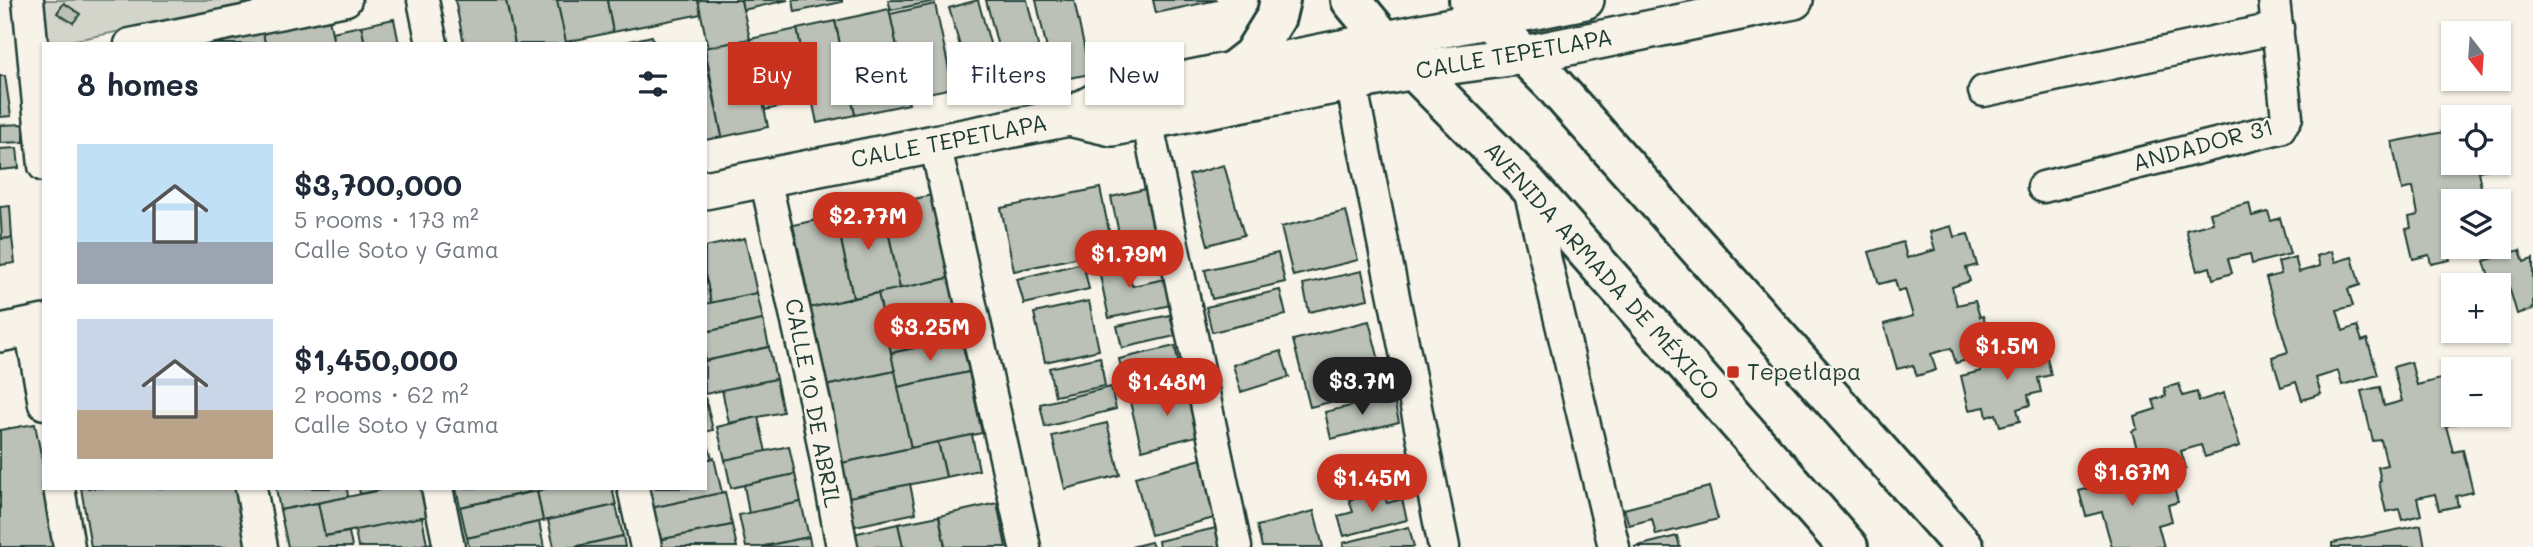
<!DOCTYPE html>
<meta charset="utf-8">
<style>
:root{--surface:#fff;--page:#f2f2f3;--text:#1f2937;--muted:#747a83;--accent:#c8321e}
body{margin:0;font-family:Mali,sans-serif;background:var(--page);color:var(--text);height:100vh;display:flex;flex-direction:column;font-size:26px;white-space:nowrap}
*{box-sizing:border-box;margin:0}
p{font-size:23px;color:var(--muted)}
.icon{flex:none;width:38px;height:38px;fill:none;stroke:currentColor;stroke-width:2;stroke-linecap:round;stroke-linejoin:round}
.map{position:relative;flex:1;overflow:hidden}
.sheet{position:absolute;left:42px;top:42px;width:665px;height:448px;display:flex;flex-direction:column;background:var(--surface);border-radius:0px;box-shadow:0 2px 5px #0004}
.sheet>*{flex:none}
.top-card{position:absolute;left:728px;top:42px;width:665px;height:63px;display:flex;gap:14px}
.needle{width:46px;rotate:163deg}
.fabs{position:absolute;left:2441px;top:21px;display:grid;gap:14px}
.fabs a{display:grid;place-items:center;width:70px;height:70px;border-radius:0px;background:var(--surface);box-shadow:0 2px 5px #0004;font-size:35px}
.price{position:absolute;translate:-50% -60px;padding:0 16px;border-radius:24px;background:var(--accent);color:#fff;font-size:23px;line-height:46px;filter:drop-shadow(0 2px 4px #0008)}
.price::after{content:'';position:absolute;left:50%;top:42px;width:21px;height:16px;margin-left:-10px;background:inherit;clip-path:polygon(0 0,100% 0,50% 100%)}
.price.current{background:#222;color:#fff}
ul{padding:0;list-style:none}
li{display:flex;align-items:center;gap:21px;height:175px;padding:0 35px}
li span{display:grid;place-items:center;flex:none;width:196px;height:140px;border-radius:0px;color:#555}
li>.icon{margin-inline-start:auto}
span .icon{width:84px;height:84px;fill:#fffc;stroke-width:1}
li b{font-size:30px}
h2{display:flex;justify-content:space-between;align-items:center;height:84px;padding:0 35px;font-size:30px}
.pill{padding:0 24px;border-radius:0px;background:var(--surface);box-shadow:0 2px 5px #0004;font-size:24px;line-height:63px}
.pill.current{background:var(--accent);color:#fff}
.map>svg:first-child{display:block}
</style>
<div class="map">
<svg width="2533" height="547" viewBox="0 0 2533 547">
<rect width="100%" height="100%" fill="#f7f3e8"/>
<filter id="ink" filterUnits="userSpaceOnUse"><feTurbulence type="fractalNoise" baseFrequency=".0143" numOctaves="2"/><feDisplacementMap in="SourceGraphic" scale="14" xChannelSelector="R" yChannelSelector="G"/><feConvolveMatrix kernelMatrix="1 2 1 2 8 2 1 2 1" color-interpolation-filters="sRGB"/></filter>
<g filter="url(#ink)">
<!-- green -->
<polygon fill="#d3d5ca" stroke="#79897f" stroke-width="2" points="42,0 280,0 55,44 46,44"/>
<!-- building -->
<g fill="#bbc1b6" stroke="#1f3d34" stroke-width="2">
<polygon points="455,0 506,0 515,44 464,44"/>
<polygon points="506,0 557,0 567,44 515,44"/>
<polygon points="557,0 607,0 613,32 566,42"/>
<polygon points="607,0 698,0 701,14 613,32"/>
<polygon points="698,0 741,0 750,39 708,48"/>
<polygon points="741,0 788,0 743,10"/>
<polygon points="793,0 842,0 842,2 795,12"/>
<polygon points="888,0 936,0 936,1 891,10"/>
<polygon points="978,0 1001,83 973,91 949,8"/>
<polygon points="986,0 1027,0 1047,83 1010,93"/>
<polygon points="1036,0 1074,0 1090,74 1054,81"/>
<polygon points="1153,0 1217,0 1156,13"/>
<polygon points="64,3 80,14 73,23 57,13"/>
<polygon points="935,4 953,88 907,97 890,14"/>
<polygon points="889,9 909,104 855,115 835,21"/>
<polygon points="329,18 334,44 265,44 263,32"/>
<polygon points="394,19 399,44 365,44 361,26"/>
<polygon points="835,21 855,115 817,123 797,29"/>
<polygon points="361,26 365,44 334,44 332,32"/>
<polygon points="797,29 812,100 765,110 750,39"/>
<polygon points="263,32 265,44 207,44"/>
<polygon points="652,36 654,44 617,44"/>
<polygon points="750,39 768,127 722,137 705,48"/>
<polygon points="705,54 722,137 705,140"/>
<polygon points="0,76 5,76 11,116 0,117"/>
<polygon points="24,124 24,142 0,143 0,125"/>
<polygon points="2454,130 2454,163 2489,163 2490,169 2478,171 2482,192 2494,190 2496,201 2454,201 2454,245 2447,246 2450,260 2431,264 2429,255 2413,259 2406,229 2411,228 2409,217 2418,215 2413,187 2402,190 2392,142"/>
<polygon points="17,148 19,168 0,170 0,149"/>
<polygon points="1224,165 1244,235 1208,245 1189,175"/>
<polygon points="1100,188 1113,250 1014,271 1001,208"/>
<polygon points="1150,188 1162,242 1123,251 1111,197"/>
<polygon points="932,195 949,278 900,289 883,206"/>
<polygon points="2249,203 2252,216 2268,212 2271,221 2280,218 2290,254 2252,264 2250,254 2228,259 2232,273 2213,279 2210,267 2197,271 2186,230 2213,223 2210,213"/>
<polygon points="10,206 12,238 2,239 0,207"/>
<polygon points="883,206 900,289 853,298 836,216"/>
<polygon points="1346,211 1358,260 1293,276 1281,227"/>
<polygon points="836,216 853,298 811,308 793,225"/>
<polygon points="2499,216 2504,239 2499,240"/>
<polygon points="1951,226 1954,237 1968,234 1977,265 1966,268 1970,281 1952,287 1957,305 1975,301 1980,317 1983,316 1992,345 1972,351 1974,358 1956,363 1951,348 1931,354 1936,370 1917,376 1913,365 1897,369 1884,324 1913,316 1905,289 1898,291 1895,280 1879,284 1869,252 1903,242 1907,258 1935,250 1930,232"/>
<polygon points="12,238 15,263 0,265 0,239"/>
<polygon points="745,238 757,293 711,303 705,274 705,247"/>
<polygon points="2465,247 2488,247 2489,252 2467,257"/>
<polygon points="2520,250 2524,262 2533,259 2533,309 2517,314 2508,283 2492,285 2484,261"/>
<polygon points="2332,251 2335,262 2352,257 2360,285 2348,289 2353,306 2337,310 2343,331 2357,326 2362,341 2367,339 2378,375 2342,385 2338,371 2316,378 2321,394 2302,400 2296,382 2281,387 2272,357 2288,352 2266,278 2281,274 2278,262 2295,257 2299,272 2320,266 2317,256"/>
<polygon points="1278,253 1285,282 1212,299 1205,270"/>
<polygon points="1125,255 1132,286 1165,279 1171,305 1109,318 1097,261"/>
<polygon points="1083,263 1089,289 1024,304 1017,279"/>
<polygon points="1362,271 1368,299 1309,312 1303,284"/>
<polygon points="949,278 961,338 891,353 878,293"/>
<polygon points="707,282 711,303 705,304 705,283"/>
<polygon points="1280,290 1286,315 1212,332 1206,307"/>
<polygon points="757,293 763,320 705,332 705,304"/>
<polygon points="878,293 895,371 816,388 800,310"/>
<polygon points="1089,301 1099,350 1045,362 1034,313"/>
<polygon points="1170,315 1175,336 1122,348 1117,326"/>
<polygon points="763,320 769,347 705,361 705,332"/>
<polygon points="1369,321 1386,388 1310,407 1293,340"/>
<polygon points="2023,337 2026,349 2044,344 2051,375 2038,378 2041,392 2028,395 2030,405 2017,409 2020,421 2000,426 1996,414 1987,417 1985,407 1969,410 1961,376 1981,371 1980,363 2009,356 2005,342"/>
<polygon points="961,338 969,372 898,387 891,353"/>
<polygon points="1175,346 1179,366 1124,380 1119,359"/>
<polygon points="769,347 776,379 705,394 705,361"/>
<polygon points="1281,351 1289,377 1241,392 1233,365"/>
<polygon points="1100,357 1105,386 1055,396 1049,368"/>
<polygon points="2411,362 2417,385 2448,377 2454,401 2454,415 2457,415 2459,423 2446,426 2453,452 2463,450 2473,492 2456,496 2458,506 2439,510 2435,494 2417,498 2421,515 2402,520 2399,509 2386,512 2379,482 2381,481 2378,467 2387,465 2381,440 2373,441 2361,391 2380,387 2384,406 2402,401 2393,367"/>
<polygon points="895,371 911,448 833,465 816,388"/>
<polygon points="969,372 982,433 911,448 898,387"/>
<polygon points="776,379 783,412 729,423 722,390"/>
<polygon points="2179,384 2183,396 2197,392 2199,401 2224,393 2240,446 2205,457 2201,445 2181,451 2186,468 2172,472 2169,461 2143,469 2132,431 2137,429 2134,416 2156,409 2153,400 2166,396 2164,388"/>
<polygon points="1191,386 1204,434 1142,450 1130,402"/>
<polygon points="1111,387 1116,409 1045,427 1040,404"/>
<polygon points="1393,396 1399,422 1331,439 1325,412"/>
<polygon points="705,397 713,430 705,432"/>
<polygon points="758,417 766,452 725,460 717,427"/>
<polygon points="1107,423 1120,475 1065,489 1052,436"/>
<polygon points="35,424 44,470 44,488 47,488 58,547 0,547 0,430"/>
<polygon points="705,432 712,459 705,460"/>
<polygon points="972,435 979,470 946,477 938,442"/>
<polygon points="938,442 946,477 840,499 833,465"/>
<polygon points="789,446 795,474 731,488 725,460"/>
<polygon points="1209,457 1225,515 1151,535 1135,477"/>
<polygon points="714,458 722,493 642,510 637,488 705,488 705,460"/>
<polygon points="2169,470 2178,502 2168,505 2172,521 2158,525 2164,547 2112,547 2102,512 2086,516 2079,491 2099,485 2096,477 2112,473 2116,484"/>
<polygon points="795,474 801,502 749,514 744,485"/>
<polygon points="910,484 916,513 846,528 840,499"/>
<polygon points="1709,487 1718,519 1656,535 1652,519 1629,525 1624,509"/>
<polygon points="81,488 239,488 249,547 91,547"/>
<polygon points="276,488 347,488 348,497 280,510"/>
<polygon points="359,488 390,488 360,494"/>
<polygon points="390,488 425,488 430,516 325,536 318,503"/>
<polygon points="456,488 528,488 529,492 460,507"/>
<polygon points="548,488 612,488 616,505 543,521 537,491"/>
<polygon points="537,491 543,521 467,538 460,507"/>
<polygon points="1383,491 1387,503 1402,499 1407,520 1344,536 1338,516 1353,512 1349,500"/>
<polygon points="725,492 732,525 649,542 642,510"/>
<polygon points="801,502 809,537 760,547 746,547 739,515"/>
<polygon points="318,503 325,536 349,532 352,547 288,547 280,510"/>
<polygon points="997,503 1006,547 945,547 939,516"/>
<polygon points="616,505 623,536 574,547 554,547 548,520"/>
<polygon points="1314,511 1323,547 1262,547 1257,526"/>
<polygon points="939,516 945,547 903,547 898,524"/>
<polygon points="422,517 427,544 410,547 358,547 355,530"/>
<polygon points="539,522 544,547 469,547 467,538"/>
<polygon points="898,524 903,547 855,547 853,534"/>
<polygon points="732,525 737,547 650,547 649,542"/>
<polygon points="2421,525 2425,547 2332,547 2332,543"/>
<polygon points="1225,526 1230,547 1159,547 1158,541"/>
<polygon points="1409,527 1414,547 1344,547 1343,543"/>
<polygon points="623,536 625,547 574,547"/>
<polygon points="1677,536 1680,547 1634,547"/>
<polygon points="809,537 811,547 760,547"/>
<polygon points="1151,542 1153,547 1131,547"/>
<polygon points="433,543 434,547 410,547 427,544"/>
</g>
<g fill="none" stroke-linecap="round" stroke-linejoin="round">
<!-- minor casing -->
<g stroke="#1f3d34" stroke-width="35">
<g id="minor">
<polyline points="28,0 44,166"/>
<polyline points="423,0 432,44"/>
<polyline points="130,44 346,0"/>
<polyline points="1351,82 1444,547"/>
<polyline points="1984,91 2278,28"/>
<polyline points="1147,120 1236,547"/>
<polyline points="935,143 1025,547"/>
<polyline points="765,178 816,407 842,547"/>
<polyline points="1528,185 1614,547"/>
<polyline points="2043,187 2280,128 2287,117 2274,0"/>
<polyline points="30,327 44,404"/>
<polyline points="59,488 69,547"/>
<polyline points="251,488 262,547"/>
<polyline points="437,488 449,547"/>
<polyline points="633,488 646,547"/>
</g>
</g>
<!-- tertiary casing -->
<g stroke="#1f3d34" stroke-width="42">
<g id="tertiary">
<polyline points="1069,117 1112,127 1414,70 1525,55 1794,0"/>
<polyline points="705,190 1069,117 1107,96 1585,0"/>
<polyline points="0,333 44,324"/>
</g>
</g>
<!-- primary casing -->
<g stroke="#1f3d34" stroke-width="44">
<g id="primary">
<polyline points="1351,0 1384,40 1528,185 1848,547"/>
<polyline points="1469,0 1551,82 1964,547"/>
<polyline points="1234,70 1252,56 1276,17 1280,0"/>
</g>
</g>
<!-- minor -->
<use href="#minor" stroke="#f7f3e8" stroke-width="30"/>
<!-- tertiary -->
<use href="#tertiary" stroke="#f7f3e8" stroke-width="37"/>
<!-- primary -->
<use href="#primary" stroke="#f7f3e8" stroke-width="38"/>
</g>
</g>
<!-- markers -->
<rect fill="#c8321e" stroke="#f7f3e8" stroke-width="2.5" x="1726" y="365" width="14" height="14" rx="3.5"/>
<g text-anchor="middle" stroke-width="5" stroke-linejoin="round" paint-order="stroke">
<!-- street labels -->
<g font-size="23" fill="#1f3d34" stroke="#f7f3e8">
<text transform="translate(1514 54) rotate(-10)" y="8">CALLE TEPETLAPA</text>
<text transform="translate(949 141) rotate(-11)" y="8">CALLE TEPETLAPA</text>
<text transform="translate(2203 145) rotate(-15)" y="8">ANDADOR 31</text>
<text transform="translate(1602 271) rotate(48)" y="8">AVENIDA ARMADA DE MÉXICO</text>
<text transform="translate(813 403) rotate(79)" y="8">CALLE 10 DE ABRIL</text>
</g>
<!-- poi labels -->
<g font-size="23" fill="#1f3d34" stroke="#f7f3e8" text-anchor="start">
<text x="1747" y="380">Tepetlapa</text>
</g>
</g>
</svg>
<div class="fabs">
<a><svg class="needle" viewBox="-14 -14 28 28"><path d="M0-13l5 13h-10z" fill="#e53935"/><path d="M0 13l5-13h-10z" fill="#747a83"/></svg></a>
<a><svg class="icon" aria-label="locate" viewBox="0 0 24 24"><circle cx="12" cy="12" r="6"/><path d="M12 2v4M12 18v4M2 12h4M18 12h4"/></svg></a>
<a><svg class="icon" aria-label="layers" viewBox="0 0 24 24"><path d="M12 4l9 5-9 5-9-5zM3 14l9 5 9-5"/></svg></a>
<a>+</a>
<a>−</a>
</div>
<b class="price" style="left:868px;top:252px">$2.77M</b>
<b class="price" style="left:1129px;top:290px">$1.79M</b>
<b class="price" style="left:930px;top:363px">$3.25M</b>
<b class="price" style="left:2007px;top:382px">$1.5M</b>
<b class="price current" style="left:1362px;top:417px">$3.7M</b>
<b class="price" style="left:1167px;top:418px">$1.48M</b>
<b class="price" style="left:2132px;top:508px">$1.67M</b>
<b class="price" style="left:1372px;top:514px">$1.45M</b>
<div class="top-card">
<a class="pill current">Buy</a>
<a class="pill">Rent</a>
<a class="pill">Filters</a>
<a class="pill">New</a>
</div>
<section class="sheet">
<h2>8 homes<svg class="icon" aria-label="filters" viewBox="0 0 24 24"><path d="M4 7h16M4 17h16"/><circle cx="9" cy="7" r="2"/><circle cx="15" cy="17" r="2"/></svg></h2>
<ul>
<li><span style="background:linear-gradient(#bfe0f5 70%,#9aa5b1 0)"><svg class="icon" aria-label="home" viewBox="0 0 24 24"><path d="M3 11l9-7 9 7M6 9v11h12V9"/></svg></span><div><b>$3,700,000</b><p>5 rooms · 173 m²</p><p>Calle Soto y Gama</p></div></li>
<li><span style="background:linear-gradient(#c9d6e8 65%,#b9a48a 0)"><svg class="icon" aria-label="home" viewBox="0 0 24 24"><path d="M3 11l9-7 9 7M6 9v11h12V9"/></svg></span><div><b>$1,450,000</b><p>2 rooms · 62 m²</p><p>Calle Soto y Gama</p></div></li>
</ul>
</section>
</div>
